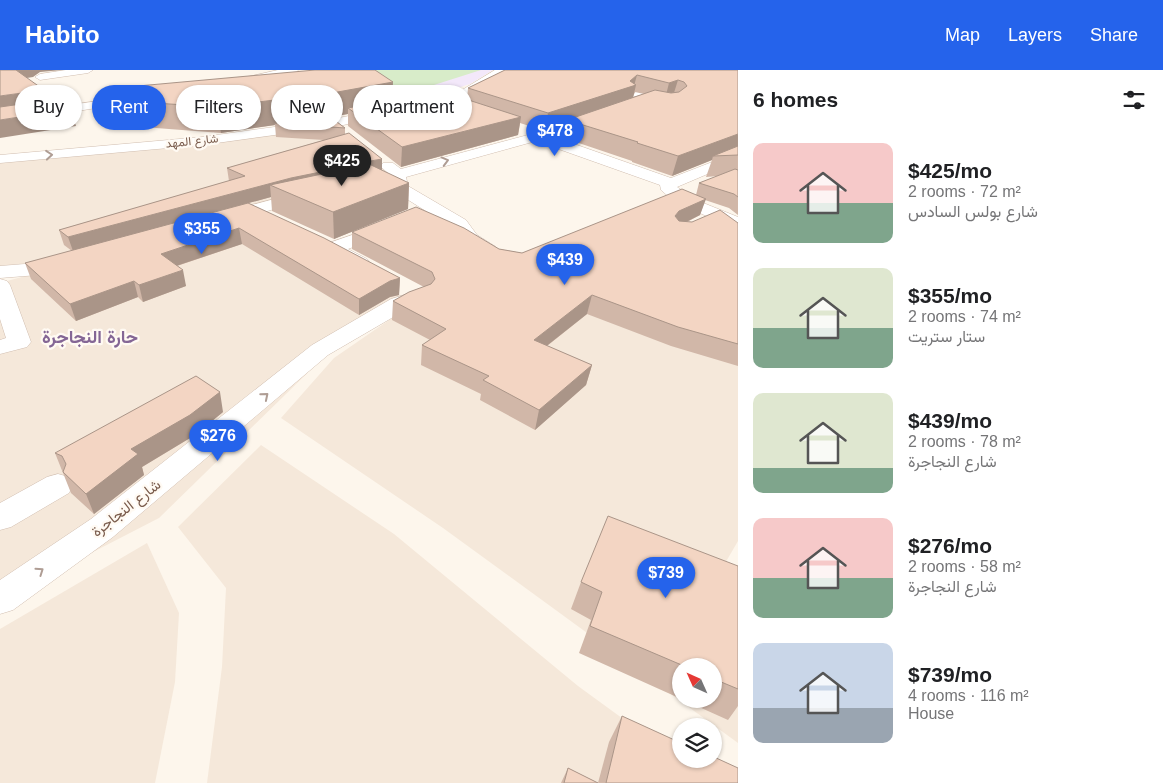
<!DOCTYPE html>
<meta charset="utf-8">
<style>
:root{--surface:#fff;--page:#f6f6f6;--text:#202124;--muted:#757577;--accent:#2563eb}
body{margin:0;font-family:Helvetica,Vazirmatn,sans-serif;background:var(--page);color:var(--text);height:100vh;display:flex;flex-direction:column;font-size:19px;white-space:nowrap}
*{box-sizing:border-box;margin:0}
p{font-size:16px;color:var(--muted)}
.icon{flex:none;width:28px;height:28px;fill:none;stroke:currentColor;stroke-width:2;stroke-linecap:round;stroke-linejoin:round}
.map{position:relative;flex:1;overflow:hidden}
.drawer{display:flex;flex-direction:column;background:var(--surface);width:425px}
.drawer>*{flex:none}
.hud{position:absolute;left:15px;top:15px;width:475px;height:45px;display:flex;gap:10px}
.needle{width:32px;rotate:315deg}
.tools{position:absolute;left:672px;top:588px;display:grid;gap:10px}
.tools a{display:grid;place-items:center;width:50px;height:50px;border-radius:50%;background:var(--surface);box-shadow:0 1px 4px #0004;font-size:25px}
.price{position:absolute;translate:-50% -42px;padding:0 11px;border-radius:18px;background:var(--accent);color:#fff;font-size:16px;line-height:32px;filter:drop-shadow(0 1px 2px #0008)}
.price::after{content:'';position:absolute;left:50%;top:30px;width:15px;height:11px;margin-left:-8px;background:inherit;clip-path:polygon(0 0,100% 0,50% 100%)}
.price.on{background:#222;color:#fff}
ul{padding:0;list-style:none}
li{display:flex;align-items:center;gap:15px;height:125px;padding:0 15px}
li span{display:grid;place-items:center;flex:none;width:140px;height:100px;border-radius:10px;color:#555}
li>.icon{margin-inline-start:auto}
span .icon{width:60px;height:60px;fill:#fffc;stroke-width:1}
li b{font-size:21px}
h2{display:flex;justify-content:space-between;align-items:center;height:60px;padding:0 15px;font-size:21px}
.chip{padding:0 18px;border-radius:22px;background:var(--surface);box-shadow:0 1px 4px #0004;font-size:18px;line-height:45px}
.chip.on{background:var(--accent);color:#fff}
header{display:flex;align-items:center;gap:30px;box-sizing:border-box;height:70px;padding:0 25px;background:var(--accent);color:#fff}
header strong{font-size:24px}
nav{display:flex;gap:28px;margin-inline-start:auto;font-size:18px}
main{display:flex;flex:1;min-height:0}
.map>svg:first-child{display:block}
</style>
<header>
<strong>Habito</strong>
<nav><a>Map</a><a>Layers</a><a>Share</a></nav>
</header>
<main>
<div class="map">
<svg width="738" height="713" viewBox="0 0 738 713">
<rect width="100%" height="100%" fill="#fdf6ec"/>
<!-- residential -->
<g fill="#f5e8da" fill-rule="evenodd">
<polygon points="328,56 393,102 38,192 0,196 0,92 194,76"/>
<polygon points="251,143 335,181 409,231 331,280 159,448 0,530 0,213"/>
<path d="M436 229 738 235V471L717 507 738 632V673L443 458 281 348 334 288 392 248ZM681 596H714V629H681Z"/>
<polygon points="261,375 394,464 578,616 711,713 207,713 222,597 226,518 178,457"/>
<polygon points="147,473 179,543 175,612 155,713 0,713 0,559"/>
</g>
<!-- education -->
<polygon fill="#f3e8fa" points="357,0 493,0 470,14 429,27 338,5"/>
<!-- green -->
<polygon fill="#d8ecc9" points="371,0 481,0 412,22 348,6"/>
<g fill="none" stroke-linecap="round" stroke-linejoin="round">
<!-- minor casing -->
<g stroke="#d1beb0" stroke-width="1">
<g id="minor">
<polygon points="66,0 93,0 88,3 40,10 35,7 40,4"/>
<polygon points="278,0 298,0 297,2 243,14 237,11 239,9"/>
<polygon points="495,0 507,0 465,27 445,35 333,57 202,75 0,93 0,85 202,67 333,49 438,29 457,23"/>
<polygon points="176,20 180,21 182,23 180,25 0,53 0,45"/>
<polygon points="641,21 647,24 645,26 632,30 626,26 628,24"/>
<polygon points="599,45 605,49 604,52 557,68 671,108 738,82 738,91 677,117 696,130 738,147 738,160 675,132 661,120 660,115 536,71 406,107 408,116 466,150 477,165 496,177 499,181 496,185 489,187 482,185 463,173 453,158 394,121 391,112 357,119 351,117 349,114 351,111 388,103 380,96 383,93 393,93 401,99 539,62 544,63"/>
<polygon points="308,120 314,122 316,125 314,128 224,153 218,152 215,148 218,144"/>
<path d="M387 153 393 154 396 158 393 162 348 179 367 189 370 193 367 197C352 201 339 189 326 182L324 178 326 174Z"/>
<polygon points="64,186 71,188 74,192 71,196 38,205 0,208 0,196 37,193"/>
<polygon points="0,209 7,211 10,215 31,272 27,277 0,284 0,270 6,268 0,249"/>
<polygon points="421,220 429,221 432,226 429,231 407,239 328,285 113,467 13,540 0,544 0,510 91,449 312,275 391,229"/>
<polygon points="58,404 69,407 73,415 69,423 11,457 0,460 0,433 47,407"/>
</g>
</g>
<!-- minor -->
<use href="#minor" fill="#fff" fill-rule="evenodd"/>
</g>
<!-- wall -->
<g fill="#d1b7a8" fill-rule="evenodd">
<path d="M505 0H738V145L729 138 705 130 700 145 687 152 738 153V296L671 276 587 244 547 276 592 295 586 315 535 360 480 330 481 324 421 295 422 275 430 270 392 250 393 231 424 217 352 179V162L499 179 522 183 696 125 699 113 718 106 706 107 712 90 672 106 632 92V91L564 68 566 54 545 61 520 53 518 65 401 97 348 56V44L331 47 345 58V64L382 101 409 113 408 139 334 169 272 141 271 127 248 133 400 208 399 225 390 227 359 245 242 174 177 196 186 216 143 232 138 227 76 251 31 209 25 193 72 181 64 175 59 160 229 111 227 98 324 70 276 67 275 55 221 63 143 57 138 32 392 30 412 32 446 28 467 29 468 18ZM635 22 644 24 633 27Z"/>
<polygon points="223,342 195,365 142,397 144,405 94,444 71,423 55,383"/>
<path d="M738 496V636L728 650 579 583 591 550 571 539 581 512ZM681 596H714V629H681Z"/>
<polygon points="622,646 738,713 598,713 609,672"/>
<polygon points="568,698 598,713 561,713"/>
</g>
<!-- shaded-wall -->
<g fill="#aa9588">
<polygon points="11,0 62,0 40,2 33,7 14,10"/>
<polygon points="637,5 634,16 636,15 632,32 567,50 566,54 545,61 548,43 630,11"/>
<polygon points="678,10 673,26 665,29 669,13"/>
<polygon points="393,12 392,36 348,38 348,44 285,54 274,53 275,55 221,63 217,37"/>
<polygon points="44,20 49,36 0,43 0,26"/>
<polygon points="71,39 76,56 0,68 0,50"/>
<polygon points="521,47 518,65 401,97 402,77"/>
<polygon points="738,64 738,78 713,86 712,90 672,106 678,86"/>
<polygon points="382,89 382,102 270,115 271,127 73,181 68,167 291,108 347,95"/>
<polygon points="409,113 408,139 334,169 333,142"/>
<polygon points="706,129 700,145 674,158 675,146 679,141"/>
<polygon points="239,158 242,174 164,200 161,184"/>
<polygon points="183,200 186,216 143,232 139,215"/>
<polygon points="400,208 399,225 390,227 359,245 359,229 390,211"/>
<polygon points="134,211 138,227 76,251 70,234"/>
<polygon points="592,225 587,244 530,289 534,270"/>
<polygon points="592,295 586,315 535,360 539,340"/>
<polygon points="220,322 223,342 195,365 142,397 144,405 94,444 86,424 131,379"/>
</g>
<!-- building -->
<g fill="#f3d5c3" stroke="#aa9588">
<polygon points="0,0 16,0 44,20 0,26"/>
<polygon points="315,0 375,0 393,12 332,23 217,37 138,32 138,16"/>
<polygon points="505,0 738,0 738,64 678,86 637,73 638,72 567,50 655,20 671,23 679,22 687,16 684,12 678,10 669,13 637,5 630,11 636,15 548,43 468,18"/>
<polygon points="453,25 521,47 402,77 348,38 405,27 412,32 440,26 446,28"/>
<polygon points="57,29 71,39 0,50 0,37"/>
<polygon points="329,46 345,58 274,53"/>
<polygon points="349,63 382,89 347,95 350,96 291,108 68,167 59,160 245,106 227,98"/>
<polygon points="738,76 738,85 713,86"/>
<polygon points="369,94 409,113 333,142 270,115"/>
<polygon points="735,99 738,100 738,127 734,124 699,113"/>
<polygon points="682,119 706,129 679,141 675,146 679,151 692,152 720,140 738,153 738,274 678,257 592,225 534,270 592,295 539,340 483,310 489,306 422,275 446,259 393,231 409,222 431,214 435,209 432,202 352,162 416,137 464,158 499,179 522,183"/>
<polygon points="248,133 324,168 400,208 390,211 359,229 239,158 161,184 183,200 139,215 134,211 70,234 25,193"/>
<polygon points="196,306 220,322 190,345 131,379 138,384 86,424 63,402 66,394 62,386 55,383"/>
<polygon points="608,446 738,496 738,619 714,609 714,596 684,596 590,556 602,522 581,512"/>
<polygon points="622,646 681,673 681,689 714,689 714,687 738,698 738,713 606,713"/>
<polygon points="568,698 598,713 564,713"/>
</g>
<!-- one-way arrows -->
<defs><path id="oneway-chevron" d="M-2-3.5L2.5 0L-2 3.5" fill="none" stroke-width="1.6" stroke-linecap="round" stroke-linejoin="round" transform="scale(1.25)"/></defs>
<g stroke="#af9d94">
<use href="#oneway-chevron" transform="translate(49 85) rotate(-5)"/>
<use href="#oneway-chevron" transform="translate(445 91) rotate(-15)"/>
<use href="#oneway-chevron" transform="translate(265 326) rotate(-40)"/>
<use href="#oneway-chevron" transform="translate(40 501) rotate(-35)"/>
</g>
<g text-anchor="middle" stroke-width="4.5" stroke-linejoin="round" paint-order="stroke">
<!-- far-street labels -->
<g font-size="12" fill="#7a5c4d" stroke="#fffaf3">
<text transform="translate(192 71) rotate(-6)" y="4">شارع المهد</text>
</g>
<!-- street labels -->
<g font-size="15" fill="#7a5c4d" stroke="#fffaf3">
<text transform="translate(126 438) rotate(-38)" y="5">شارع النجاجرة</text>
</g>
<!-- quarter labels -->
<g font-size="18" font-weight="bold" fill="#846695" stroke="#fffaf3">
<text x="90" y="273">حارة النجاجرة</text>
</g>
</g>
</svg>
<div class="tools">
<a><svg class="needle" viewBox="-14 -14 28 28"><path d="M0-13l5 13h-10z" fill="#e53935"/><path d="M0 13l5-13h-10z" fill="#757577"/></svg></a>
<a><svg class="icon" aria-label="layers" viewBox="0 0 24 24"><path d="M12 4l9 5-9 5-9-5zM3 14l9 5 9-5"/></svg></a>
</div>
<b class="price" style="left:555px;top:87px">$478</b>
<b class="price on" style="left:342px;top:117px">$425</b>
<b class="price" style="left:202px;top:185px">$355</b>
<b class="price" style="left:565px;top:216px">$439</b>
<b class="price" style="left:218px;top:392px">$276</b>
<b class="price" style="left:666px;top:529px">$739</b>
<div class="hud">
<a class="chip">Buy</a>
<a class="chip on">Rent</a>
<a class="chip">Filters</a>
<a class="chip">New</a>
<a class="chip">Apartment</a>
</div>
</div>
<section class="drawer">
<h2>6 homes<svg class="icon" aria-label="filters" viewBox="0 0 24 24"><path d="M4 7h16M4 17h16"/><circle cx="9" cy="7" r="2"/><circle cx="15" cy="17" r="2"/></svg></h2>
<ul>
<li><span style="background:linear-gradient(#f6c9c9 60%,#7fa58c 0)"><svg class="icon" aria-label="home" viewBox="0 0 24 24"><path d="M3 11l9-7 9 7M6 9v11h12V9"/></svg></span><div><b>$425/mo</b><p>2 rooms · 72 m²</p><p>شارع بولس السادس</p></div></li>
<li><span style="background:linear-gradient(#dfe7d0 60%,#7fa58c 0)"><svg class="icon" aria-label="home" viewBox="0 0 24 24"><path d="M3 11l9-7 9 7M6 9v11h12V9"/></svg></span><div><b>$355/mo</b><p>2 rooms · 74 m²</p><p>ستار ستريت</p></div></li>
<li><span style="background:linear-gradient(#dfe7d0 75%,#7fa58c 0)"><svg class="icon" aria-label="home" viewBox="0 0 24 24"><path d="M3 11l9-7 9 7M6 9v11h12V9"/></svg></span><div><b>$439/mo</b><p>2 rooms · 78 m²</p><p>شارع النجاجرة</p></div></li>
<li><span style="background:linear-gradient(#f6c9c9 60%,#7fa58c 0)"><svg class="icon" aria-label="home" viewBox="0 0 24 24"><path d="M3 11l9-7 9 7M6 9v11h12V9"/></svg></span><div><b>$276/mo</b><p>2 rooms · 58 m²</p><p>شارع النجاجرة</p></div></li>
<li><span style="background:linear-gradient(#c9d6e8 65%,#9aa5b1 0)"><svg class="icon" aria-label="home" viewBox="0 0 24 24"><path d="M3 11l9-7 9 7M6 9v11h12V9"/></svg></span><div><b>$739/mo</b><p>4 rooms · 116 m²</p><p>House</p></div></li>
</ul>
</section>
</main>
